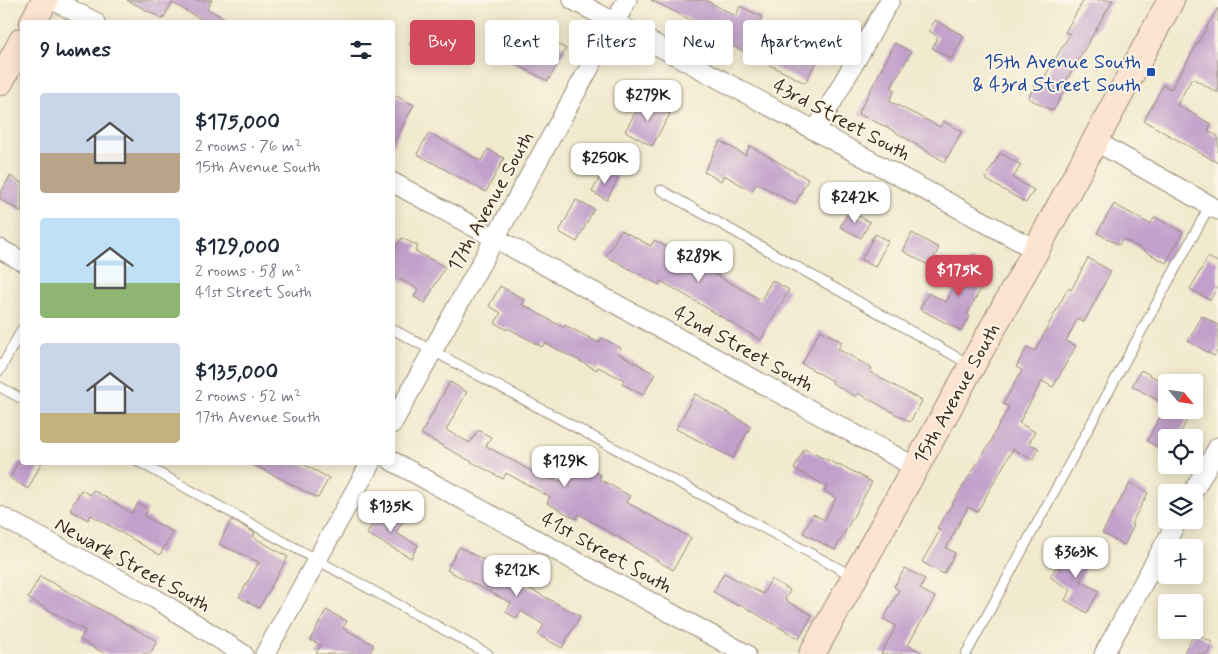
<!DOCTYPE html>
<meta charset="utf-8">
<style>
:root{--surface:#fff;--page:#f6f6f7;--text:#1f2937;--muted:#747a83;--accent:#d1495b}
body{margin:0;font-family:Mynerve,sans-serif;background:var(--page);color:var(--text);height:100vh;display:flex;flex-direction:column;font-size:19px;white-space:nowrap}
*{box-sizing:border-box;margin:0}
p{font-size:16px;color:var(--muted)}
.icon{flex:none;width:28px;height:28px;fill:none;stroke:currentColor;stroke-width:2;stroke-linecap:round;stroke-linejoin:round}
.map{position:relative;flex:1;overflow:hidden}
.side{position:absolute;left:20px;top:20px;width:375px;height:445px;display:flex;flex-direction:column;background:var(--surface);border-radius:5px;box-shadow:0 2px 12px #0003}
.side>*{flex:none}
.banner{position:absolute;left:410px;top:20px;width:475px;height:45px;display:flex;gap:10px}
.needle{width:32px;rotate:119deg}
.controls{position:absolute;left:1158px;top:374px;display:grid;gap:10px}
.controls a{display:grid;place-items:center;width:45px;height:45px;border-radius:5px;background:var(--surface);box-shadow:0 2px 12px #0003;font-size:25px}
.price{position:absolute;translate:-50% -42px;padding:0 11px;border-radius:10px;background:#fff;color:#222;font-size:16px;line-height:32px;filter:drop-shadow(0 1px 2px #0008)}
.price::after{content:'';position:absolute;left:50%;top:30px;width:15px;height:11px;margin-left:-8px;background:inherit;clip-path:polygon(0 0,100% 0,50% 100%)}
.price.active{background:var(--accent);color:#fff}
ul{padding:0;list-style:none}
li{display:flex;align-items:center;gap:15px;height:125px;padding:0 20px}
li span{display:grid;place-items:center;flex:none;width:140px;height:100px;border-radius:5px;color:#555}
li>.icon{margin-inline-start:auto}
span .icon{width:60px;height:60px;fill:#fffc;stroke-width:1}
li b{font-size:21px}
h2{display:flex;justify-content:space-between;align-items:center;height:60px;padding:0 20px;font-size:21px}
.chip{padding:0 18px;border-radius:5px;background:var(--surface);box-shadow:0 2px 12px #0003;font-size:18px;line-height:45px}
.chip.active{background:var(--accent);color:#fff}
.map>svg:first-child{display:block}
</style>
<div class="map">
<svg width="1218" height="654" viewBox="0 0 1218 654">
<rect width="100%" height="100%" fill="#fcf5e5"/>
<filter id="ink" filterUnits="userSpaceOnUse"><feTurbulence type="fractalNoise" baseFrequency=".02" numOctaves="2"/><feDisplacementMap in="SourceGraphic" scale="10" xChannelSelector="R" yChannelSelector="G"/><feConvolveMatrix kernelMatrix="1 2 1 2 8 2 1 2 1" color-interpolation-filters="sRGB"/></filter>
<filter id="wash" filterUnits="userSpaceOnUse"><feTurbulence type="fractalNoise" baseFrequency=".0096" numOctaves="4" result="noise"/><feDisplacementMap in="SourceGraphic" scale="20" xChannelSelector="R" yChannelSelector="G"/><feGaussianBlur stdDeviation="1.12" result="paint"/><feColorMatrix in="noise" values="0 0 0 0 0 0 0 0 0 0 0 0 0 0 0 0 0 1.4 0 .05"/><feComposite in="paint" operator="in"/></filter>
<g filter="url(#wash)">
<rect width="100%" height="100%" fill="#f1eacf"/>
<g id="blocks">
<!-- building -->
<g fill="#c1a0cb">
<polygon points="127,0 212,0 207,9 232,22 206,22 172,3 163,19"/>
<polygon points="651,0 705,0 736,16 740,6 762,17 754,34 799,59 808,43 822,51 805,83 723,41 725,37"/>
<polygon points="1084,0 1113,0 1062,88 1065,90 1053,111 1028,98 1040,76 1044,78 1070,34 1065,32"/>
<polygon points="1218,8 1218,93 1192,78 1177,105 1211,124 1208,131 1218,136 1218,163 1144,121 1163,85 1171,89"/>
<polygon points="935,20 964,36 951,59 932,48 938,37 929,31"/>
<polygon points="418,29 437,40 429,56 409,45"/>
<polygon points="544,36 566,49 548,81 501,57 513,37 536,51"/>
<polygon points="895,43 911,52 891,88 895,90 889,101 940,127 943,121 962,131 945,162 887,127 858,114"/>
<polygon points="392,94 414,105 392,146"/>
<polygon points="643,99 670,114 652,146 625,131"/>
<polygon points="429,133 481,161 488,149 504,158 486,192 417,154"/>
<polygon points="720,141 745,155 750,146 808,179 795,204 757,183 752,191 724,175 721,181 704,172"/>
<polygon points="1000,153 1021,165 1013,178 1034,190 1026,203 985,179"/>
<polygon points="603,171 618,178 607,200 592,192"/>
<polygon points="10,176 22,183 22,212 0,199 0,194"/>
<polygon points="576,200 594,209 577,242 559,232"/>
<polygon points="1114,204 1150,224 1155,217 1183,232 1166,263 1123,239 1119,245 1097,233"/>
<polygon points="849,211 870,222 861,238 840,227"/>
<polygon points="621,230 651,246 654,240 689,259 690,257 711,268 709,271 761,300 772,280 789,290 761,340 661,281 659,285 606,256"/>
<polygon points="912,233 939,248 930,266 903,251"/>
<polygon points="875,234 888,241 875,267 861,260"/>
<polygon points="402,238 418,246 415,251 445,267 425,303 414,297 418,289 392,275 392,255"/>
<polygon points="1208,257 1218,262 1218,286 1210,300 1190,289"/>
<polygon points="1088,258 1111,271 1084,322 1078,318 1066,341 1076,346 1053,387 1042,381 1019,423 1035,432 1029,443 1039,449 1033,460 1013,449 977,512 968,507 946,548 955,553 944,574 922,562 940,530 937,528 993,438 992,437 1009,407 1003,404 1022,370 1016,367 1027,347 1035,351 1068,288 1071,290"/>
<polygon points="970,259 991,270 967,314 970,316 961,331 920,309 928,293 946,302"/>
<polygon points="500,286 525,300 522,304 564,328 565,325 599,343 602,338 621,348 618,353 655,374 643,395 622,384 624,380 598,367 597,370 545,343 542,347 508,328 507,330 495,323 501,313 489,306"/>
<polygon points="1202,316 1218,325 1218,349 1214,356 1188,341"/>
<polygon points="820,330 842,342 838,349 872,368 870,372 922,401 910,422 858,393 856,397 832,383 833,381 802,364"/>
<polygon points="1141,370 1166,384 1166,405 1132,386"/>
<polygon points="450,382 467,392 446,430 470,443 478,430 491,437 486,446 533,472 535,469 559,483 572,459 601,475 599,479 630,496 626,502 691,538 673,570 579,514 576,519 547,503 550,497 506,473 503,479 421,434"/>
<polygon points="695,394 751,426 733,458 676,429"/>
<polygon points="1164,410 1192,410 1178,438 1166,438 1166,452 1147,441"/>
<polygon points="804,449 838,465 839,464 872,482 835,550 803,533 813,514 824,520 836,498 824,491 827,486 794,469"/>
<polygon points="18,462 42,462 28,489 10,478"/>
<polygon points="248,462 299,462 329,478 318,498"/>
<polygon points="1130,483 1148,493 1131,524 1134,526 1124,545 1102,533"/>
<polygon points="81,490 90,495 93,490 132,513 138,503 148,510 144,516 173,532 160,555 91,515 88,520 70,510"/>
<polygon points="382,507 404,520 396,533 418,545 411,558 367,534"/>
<polygon points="231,520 255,533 253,537 288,557 259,608 239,597 259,562 219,544"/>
<polygon points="1073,546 1093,557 1080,581 1099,591 1087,613 1065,600 1071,590 1050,577 1056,567 1061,569"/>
<polygon points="459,547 492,564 490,567 580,616 562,648 538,635 544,625 521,611 517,619 506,612 511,603 447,570"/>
<polygon points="905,568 925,579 920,589 935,597 908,645 925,654 881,654 896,626 884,619 899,590 894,587"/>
<polygon points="724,573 763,594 771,579 790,590 785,600 812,615 799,639 740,604 739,606 713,592"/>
<polygon points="40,576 157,641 150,654 106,654 80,640 85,631 28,598"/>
<polygon points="326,610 347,621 343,628 374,645 369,654 316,654 321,645 310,640"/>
<polygon points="1195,633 1213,643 1207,654 1183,654"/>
</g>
</g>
</g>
<g filter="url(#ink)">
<use href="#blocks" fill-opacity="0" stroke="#968a76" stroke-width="1"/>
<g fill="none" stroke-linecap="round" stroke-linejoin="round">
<!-- lane casing -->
<g stroke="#968a76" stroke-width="11">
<g id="lane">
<polyline points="661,190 969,364"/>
<polyline points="392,329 853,576"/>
<polyline points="0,370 22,329"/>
<polyline points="0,387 22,399"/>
<polyline points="139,462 488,654"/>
<polyline points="966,654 1210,205"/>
</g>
</g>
<!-- street casing -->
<g stroke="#968a76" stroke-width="21">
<g id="street">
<polyline points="53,0 95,22"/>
<polyline points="573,0 1036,250"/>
<polyline points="816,130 890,0"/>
<polyline points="1095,141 1218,210"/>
<polyline points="392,182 915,467"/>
<polyline points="0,249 22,261"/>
<polyline points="392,424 627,0"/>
<polyline points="392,461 746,654"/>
<polyline points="1193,492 1218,447"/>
<polyline points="0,516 156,599 243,654"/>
<polyline points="265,654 371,462"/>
<polyline points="1104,654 1178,520"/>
</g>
</g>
<!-- secondary casing -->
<g stroke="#968a76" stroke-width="28">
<g id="secondary">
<polyline points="33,22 45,0"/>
<polyline points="0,82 22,41"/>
<polyline points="812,654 1036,250 1171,0"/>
</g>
</g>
<!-- lane -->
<use href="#lane" stroke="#fff" stroke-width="9"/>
<!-- street -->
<use href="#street" stroke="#fff" stroke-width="19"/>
<!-- secondary -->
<use href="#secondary" stroke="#fde4d1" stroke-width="26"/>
</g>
</g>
<!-- markers -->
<rect fill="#1a4fb4" stroke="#fcf5e5" stroke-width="2" x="1146" y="67" width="10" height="10" rx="2.5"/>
<g text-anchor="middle" stroke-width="4" stroke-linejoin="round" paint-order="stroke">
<!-- transit labels -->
<g font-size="20" fill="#164399" stroke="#fcf5e5" text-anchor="end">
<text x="1141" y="68">15th Avenue South<tspan x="1141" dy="23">&amp; 43rd Street South</tspan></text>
</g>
<!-- street labels -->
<g font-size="20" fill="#3b2a1e" stroke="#fcf5e5">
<text transform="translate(842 119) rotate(28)" y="7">43rd Street South</text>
<text transform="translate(490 201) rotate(-61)" y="7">17th Avenue South</text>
<text transform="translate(744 348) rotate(29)" y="7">42nd Street South</text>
<text transform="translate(956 393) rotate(-61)" y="7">15th Avenue South</text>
<text transform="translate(607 552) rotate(29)" y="7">41st Street South</text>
<text transform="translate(133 564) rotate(29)" y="7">Newark Street South</text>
</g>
</g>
</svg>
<div class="controls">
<a><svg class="needle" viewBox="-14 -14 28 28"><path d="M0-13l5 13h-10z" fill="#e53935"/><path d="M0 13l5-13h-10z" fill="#747a83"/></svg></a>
<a><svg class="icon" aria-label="locate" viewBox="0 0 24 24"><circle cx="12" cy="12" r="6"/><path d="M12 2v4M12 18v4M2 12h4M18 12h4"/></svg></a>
<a><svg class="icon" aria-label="layers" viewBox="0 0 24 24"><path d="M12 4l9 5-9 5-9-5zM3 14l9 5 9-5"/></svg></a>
<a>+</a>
<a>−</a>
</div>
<b class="price" style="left:648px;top:122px">$279K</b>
<b class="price" style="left:605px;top:185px">$250K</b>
<b class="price" style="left:855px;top:224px">$242K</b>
<b class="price" style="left:699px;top:283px">$289K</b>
<b class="price active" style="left:959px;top:297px">$175K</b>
<b class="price" style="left:565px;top:488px">$129K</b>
<b class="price" style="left:391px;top:533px">$135K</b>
<b class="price" style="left:1076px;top:579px">$363K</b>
<b class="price" style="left:517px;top:597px">$212K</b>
<div class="banner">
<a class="chip active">Buy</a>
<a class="chip">Rent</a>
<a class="chip">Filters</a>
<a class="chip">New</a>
<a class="chip">Apartment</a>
</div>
<section class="side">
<h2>9 homes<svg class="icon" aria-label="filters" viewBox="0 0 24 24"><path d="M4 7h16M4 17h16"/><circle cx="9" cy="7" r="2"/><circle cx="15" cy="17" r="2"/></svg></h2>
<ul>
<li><span style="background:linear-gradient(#c9d6e8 60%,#b9a48a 0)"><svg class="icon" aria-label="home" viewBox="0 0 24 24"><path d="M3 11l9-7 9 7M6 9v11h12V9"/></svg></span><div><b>$175,000</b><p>2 rooms · 76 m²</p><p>15th Avenue South</p></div></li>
<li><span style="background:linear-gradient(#bfe0f5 65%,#8fb573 0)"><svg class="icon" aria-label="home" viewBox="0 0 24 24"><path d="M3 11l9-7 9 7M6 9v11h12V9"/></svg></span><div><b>$129,000</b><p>2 rooms · 58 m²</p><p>41st Street South</p></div></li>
<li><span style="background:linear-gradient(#c9d6e8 70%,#c2b280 0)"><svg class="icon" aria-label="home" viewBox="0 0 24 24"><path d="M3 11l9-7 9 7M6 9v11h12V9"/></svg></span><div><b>$135,000</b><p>2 rooms · 52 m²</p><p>17th Avenue South</p></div></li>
</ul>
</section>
</div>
